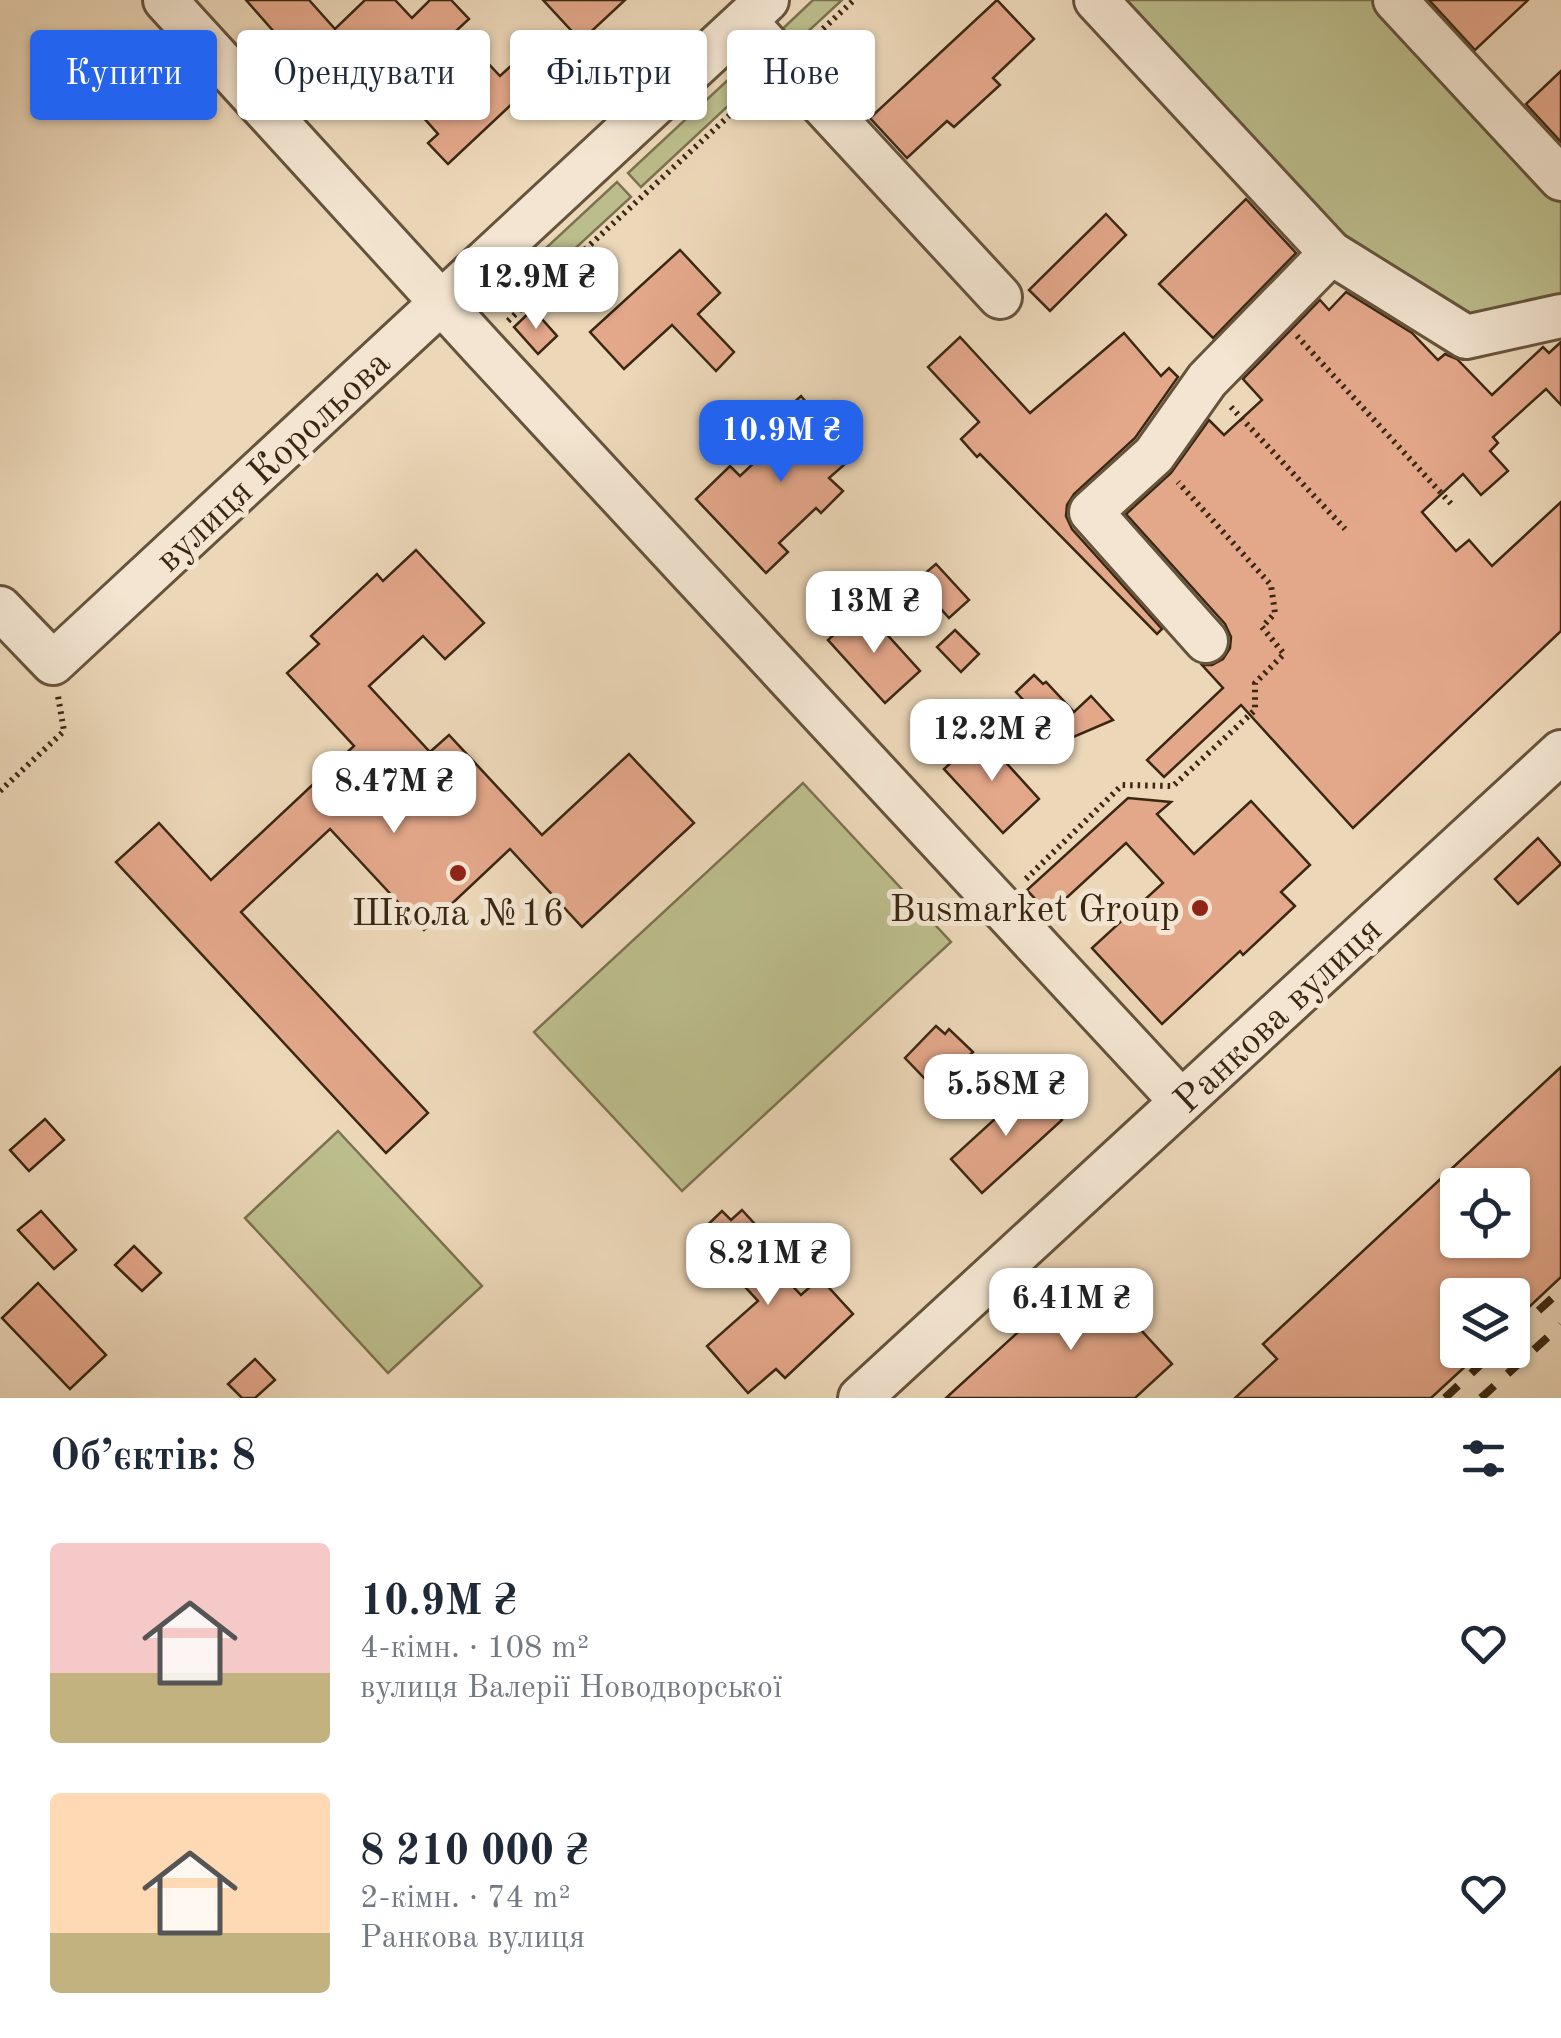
<!DOCTYPE html>
<html lang="uk">
<meta charset="utf-8">
<style>
:root{--surface:#fff;--page:#f2f2f3;--text:#1f2937;--muted:#747a83;--accent:#2563eb}
body{margin:0;font-family:"Old Standard TT",serif;background:var(--page);color:var(--text);height:100vh;display:flex;flex-direction:column;font-size:38px;white-space:nowrap}
*{box-sizing:border-box;margin:0}
p{font-size:32px;color:var(--muted)}
.icon{flex:none;width:55px;height:55px;fill:none;stroke:currentColor;stroke-width:2;stroke-linecap:round;stroke-linejoin:round}
.map{position:relative;height:1398px;overflow:hidden}
.panel{display:flex;flex-direction:column;background:var(--surface);flex:1}
.panel>*{flex:none}
.banner{position:absolute;left:30px;top:30px;width:1000px;height:90px;display:flex;gap:20px}
.fabs{position:absolute;left:1440px;top:1168px;display:grid;gap:20px}
.fabs a{display:grid;place-items:center;width:90px;height:90px;border-radius:10px;background:var(--surface);box-shadow:0 2px 8px #0004;font-size:50px}
.price{position:absolute;translate:-50% -85px;padding:0 22px;border-radius:20px;background:#fff;color:#222;font-size:32px;line-height:65px;filter:drop-shadow(0 2px 5px #0008)}
.price::after{content:'';position:absolute;left:50%;top:60px;width:30px;height:22px;margin-left:-15px;background:inherit;clip-path:polygon(0 0,100% 0,50% 100%)}
.price.on{background:var(--accent);color:#fff}
ul{padding:0;list-style:none}
li{display:flex;align-items:center;gap:30px;height:250px;padding:0 50px}
li span{display:grid;place-items:center;flex:none;width:280px;height:200px;border-radius:10px;color:#555}
li>.icon{margin-inline-start:auto}
span .icon{width:120px;height:120px;fill:#fffc;stroke-width:1}
li b{font-size:42px}
h2{display:flex;justify-content:space-between;align-items:center;height:120px;padding:0 50px;font-size:42px}
.pill{padding:0 35px;border-radius:10px;background:var(--surface);box-shadow:0 2px 8px #0004;font-size:35px;line-height:90px}
.pill.on{background:var(--accent);color:#fff}
.map>svg:first-child{display:block}
</style>
<div class="map">
<svg width="1561" height="1398" viewBox="0 0 1561 1398">
<rect width="100%" height="100%" fill="#ecd7b8"/>
<filter id="stains"><feTurbulence type="fractalNoise" baseFrequency=".002" numOctaves="4"/><feColorMatrix values="0 0 0 0 .2 0 0 0 0 .09 0 0 0 0 .02 0 0 0 .5 -.17"/></filter>
<radialGradient id="worn" r=".72"><stop offset=".6" stop-color="#630" stop-opacity="0"/><stop offset="1" stop-color="#630" stop-opacity=".3"/></radialGradient>
<!-- green -->
<g fill="#bcbd8c" stroke="#7b724f" stroke-width="2.5">
<polygon points="813,0 842,0 788,50 775,36"/>
<polygon points="1130,0 1378,0 1561,198 1561,308 1467,328 1337,246 1118,10"/>
<polygon points="760,50 773,64 641,187 628,173"/>
<polygon points="617,182 631,197 531,289 517,275"/>
<polygon points="803,783 951,942 682,1191 534,1032"/>
<polygon points="338,1131 482,1286 388,1373 245,1218"/>
</g>
<!-- building -->
<g fill="#e3a78a" stroke="#3a2712" stroke-width="2.5" fill-rule="evenodd">
<polygon points="246,0 309,0 335,29 365,0 395,0 412,18 430,0 451,0 469,19 457,30 500,76 513,64 532,85 448,164 428,143 438,134 397,88 376,108 331,60 313,76"/>
<polygon points="543,0 625,0 581,41"/>
<polygon points="997,0 1034,39 993,78 1000,85 954,127 947,121 907,158 870,118"/>
<polygon points="1429,0 1528,0 1475,50"/>
<polygon points="1561,71 1561,142 1526,104"/>
<polygon points="1246,199 1296,253 1213,338 1159,284"/>
<polygon points="1106,214 1126,235 1050,311 1029,290"/>
<polygon points="680,250 720,293 698,314 734,352 716,371 672,325 624,369 590,332"/>
<polygon points="1346,292 1412,333 1438,360 1445,354 1457,359 1492,395 1543,347 1549,353 1561,342 1561,405 1546,389 1493,437 1498,443 1490,451 1508,471 1481,495 1463,474 1422,512 1456,551 1469,540 1492,566 1561,502 1561,631 1353,828 1241,705 1164,777 1147,760 1223,688 1202,665 1212,665 1223,659 1230,648 1231,637 1225,624 1126,514 1171,473 1209,420 1224,435 1262,400 1243,379 1320,300 1329,310"/>
<polygon points="533,309 557,336 538,354 514,327"/>
<polygon points="1124,333 1161,376 1169,368 1178,377 1135,438 1074,494 1067,505 1066,516 1072,529 1162,629 1157,634 980,454 977,457 961,439 979,422 928,367 960,337 1030,413"/>
<polygon points="801,396 832,432 839,426 861,450 829,478 843,491 821,513 816,508 779,543 788,552 766,573 696,499 730,466 740,476 791,428 780,415"/>
<polygon points="416,550 484,623 445,659 423,636 369,686 430,752 449,735 542,835 629,754 694,823 582,927 510,849 424,930 330,829 241,912 428,1113 386,1153 116,862 159,823 211,880 354,746 287,673 319,644 311,636 377,574 383,581"/>
<polygon points="936,564 969,600 949,618 916,581"/>
<polygon points="863,608 920,671 885,703 828,640"/>
<polygon points="955,630 979,654 961,672 937,647"/>
<polygon points="1034,675 1043,684 1046,682 1074,712 1091,696 1113,720 1036,753 1034,750 1053,733 1016,692"/>
<polygon points="981,735 1039,799 1003,833 944,769"/>
<polygon points="1128,798 1171,802 1157,814 1194,854 1251,801 1310,865 1281,892 1295,906 1243,955 1240,951 1162,1024 1092,948 1163,883 1126,843 1049,914 1027,890"/>
<polygon points="1538,838 1561,864 1518,904 1495,879"/>
<polygon points="936,1026 945,1034 949,1029 973,1052 946,1079 938,1072 928,1082 905,1058"/>
<path d="M1561 1067V1277L1512 1323V1295H1458V1350H1483L1431 1398H1235L1277 1359 1263 1344ZM1458 1185H1512V1240H1458Z"/>
<polygon points="1031,1086 1062,1120 982,1193 951,1159"/>
<polygon points="45,1119 64,1140 29,1171 10,1150"/>
<polygon points="742,1210 766,1236 755,1246 801,1295 820,1278 853,1314 785,1378 776,1369 748,1393 707,1346 758,1301 697,1235 722,1211 731,1220"/>
<polygon points="41,1211 76,1250 54,1269 18,1230"/>
<polygon points="134,1246 161,1273 142,1291 115,1265"/>
<polygon points="1086,1270 1172,1364 1135,1398 946,1398"/>
<polygon points="38,1283 106,1355 70,1389 2,1318"/>
<polygon points="255,1359 275,1380 255,1398 242,1398 228,1384"/>
</g>
<g fill="none" stroke-linecap="round" stroke-linejoin="round">
<!-- minor casing -->
<g stroke="#66533c" stroke-width="48">
<g id="minor">
<polyline points="165,0 481,346 1181,1101"/>
<polyline points="1096,0 1331,253 1466,337 1561,316"/>
<polyline points="1395,0 1561,179"/>
<polyline points="745,21 1000,297"/>
<polyline points="0,608 53,663 767,0"/>
<polyline points="1206,641 1091,512 1154,455 1207,380 1331,253"/>
<polyline points="860,1398 1561,752"/>
</g>
</g>
<!-- path -->
<g stroke="#3a2712" stroke-width="6" stroke-dasharray="2.5 5" stroke-linecap="butt">
<polyline points="812,39 854,0"/>
<polyline points="508,321 759,88"/>
<polyline points="1297,336 1454,507"/>
<polyline points="1231,407 1345,529"/>
<polyline points="0,791 64,731 58,696"/>
<polyline points="1026,879 1122,785 1173,786 1255,710 1255,683 1284,654 1262,627 1275,613 1271,585 1178,482"/>
</g>
<!-- minor -->
<use href="#minor" stroke="#f3e5d1" stroke-width="42"/>
<!-- rail -->
<g stroke="#3a2712" stroke-width="8" stroke-dasharray="18 18" stroke-linecap="butt">
<polyline points="1512,1335 1561,1290"/>
<polyline points="1445,1398 1496,1350"/>
<polyline points="1481,1398 1561,1325"/>
</g>
</g>
<!-- markers -->
<g fill="#8f2418" stroke="#f3e5d1" stroke-width="4">
<circle cx="458" cy="873" r="10"/>
<circle cx="1200" cy="908" r="10"/>
</g>
<g text-anchor="middle" stroke-width="10" stroke-linejoin="round" paint-order="stroke">
<!-- street labels -->
<g font-size="38" fill="#3a2712" stroke="#f3e5d1">
<text transform="translate(272 460) rotate(-43)" y="13">вулиця Корольова</text>
<text transform="translate(1277 1014) rotate(-43)" y="13">Ранкова вулиця</text>
</g>
<!-- poi labels -->
<g font-size="38" fill="#3a2712" stroke="#f3e5d1" text-anchor="end">
<text x="1180" y="921">Busmarket Group</text>
<text x="458" y="925" text-anchor="middle">Школа №16</text>
</g>
</g>
<rect width="100%" height="100%" filter="url(#stains)"/>
<rect width="100%" height="100%" fill="url(#worn)"/>
</svg>
<div class="fabs">
<a><svg class="icon" aria-label="locate" viewBox="0 0 24 24"><circle cx="12" cy="12" r="6"/><path d="M12 2v4M12 18v4M2 12h4M18 12h4"/></svg></a>
<a><svg class="icon" aria-label="layers" viewBox="0 0 24 24"><path d="M12 4l9 5-9 5-9-5zM3 14l9 5 9-5"/></svg></a>
</div>
<b class="price" style="left:536px;top:332px">12.9M ₴</b>
<b class="price on" style="left:781px;top:485px">10.9M ₴</b>
<b class="price" style="left:874px;top:656px">13M ₴</b>
<b class="price" style="left:992px;top:784px">12.2M ₴</b>
<b class="price" style="left:394px;top:836px">8.47M ₴</b>
<b class="price" style="left:1006px;top:1139px">5.58M ₴</b>
<b class="price" style="left:768px;top:1308px">8.21M ₴</b>
<b class="price" style="left:1071px;top:1353px">6.41M ₴</b>
<div class="banner">
<a class="pill on">Купити</a>
<a class="pill">Орендувати</a>
<a class="pill">Фільтри</a>
<a class="pill">Нове</a>
</div>
</div>
<section class="panel">
<h2>Об’єктів: 8<svg class="icon" aria-label="filters" viewBox="0 0 24 24"><path d="M4 7h16M4 17h16"/><circle cx="9" cy="7" r="2"/><circle cx="15" cy="17" r="2"/></svg></h2>
<ul>
<li><span style="background:linear-gradient(#f6c9c9 65%,#c2b280 0)"><svg class="icon" aria-label="home" viewBox="0 0 24 24"><path d="M3 11l9-7 9 7M6 9v11h12V9"/></svg></span><div><b>10.9M ₴</b><p>4-кімн. · 108 m²</p><p>вулиця Валерії Новодворської</p></div><svg class="icon" aria-label="heart" viewBox="0 0 24 24"><path d="M12 20l-8-8c-3-5 5-10 8-4 3-6 11-1 8 4z"/></svg></li>
<li><span style="background:linear-gradient(#ffd9b3 70%,#c2b280 0)"><svg class="icon" aria-label="home" viewBox="0 0 24 24"><path d="M3 11l9-7 9 7M6 9v11h12V9"/></svg></span><div><b>8 210 000 ₴</b><p>2-кімн. · 74 m²</p><p>Ранкова вулиця</p></div><svg class="icon" aria-label="heart" viewBox="0 0 24 24"><path d="M12 20l-8-8c-3-5 5-10 8-4 3-6 11-1 8 4z"/></svg></li>
</ul>
</section>
